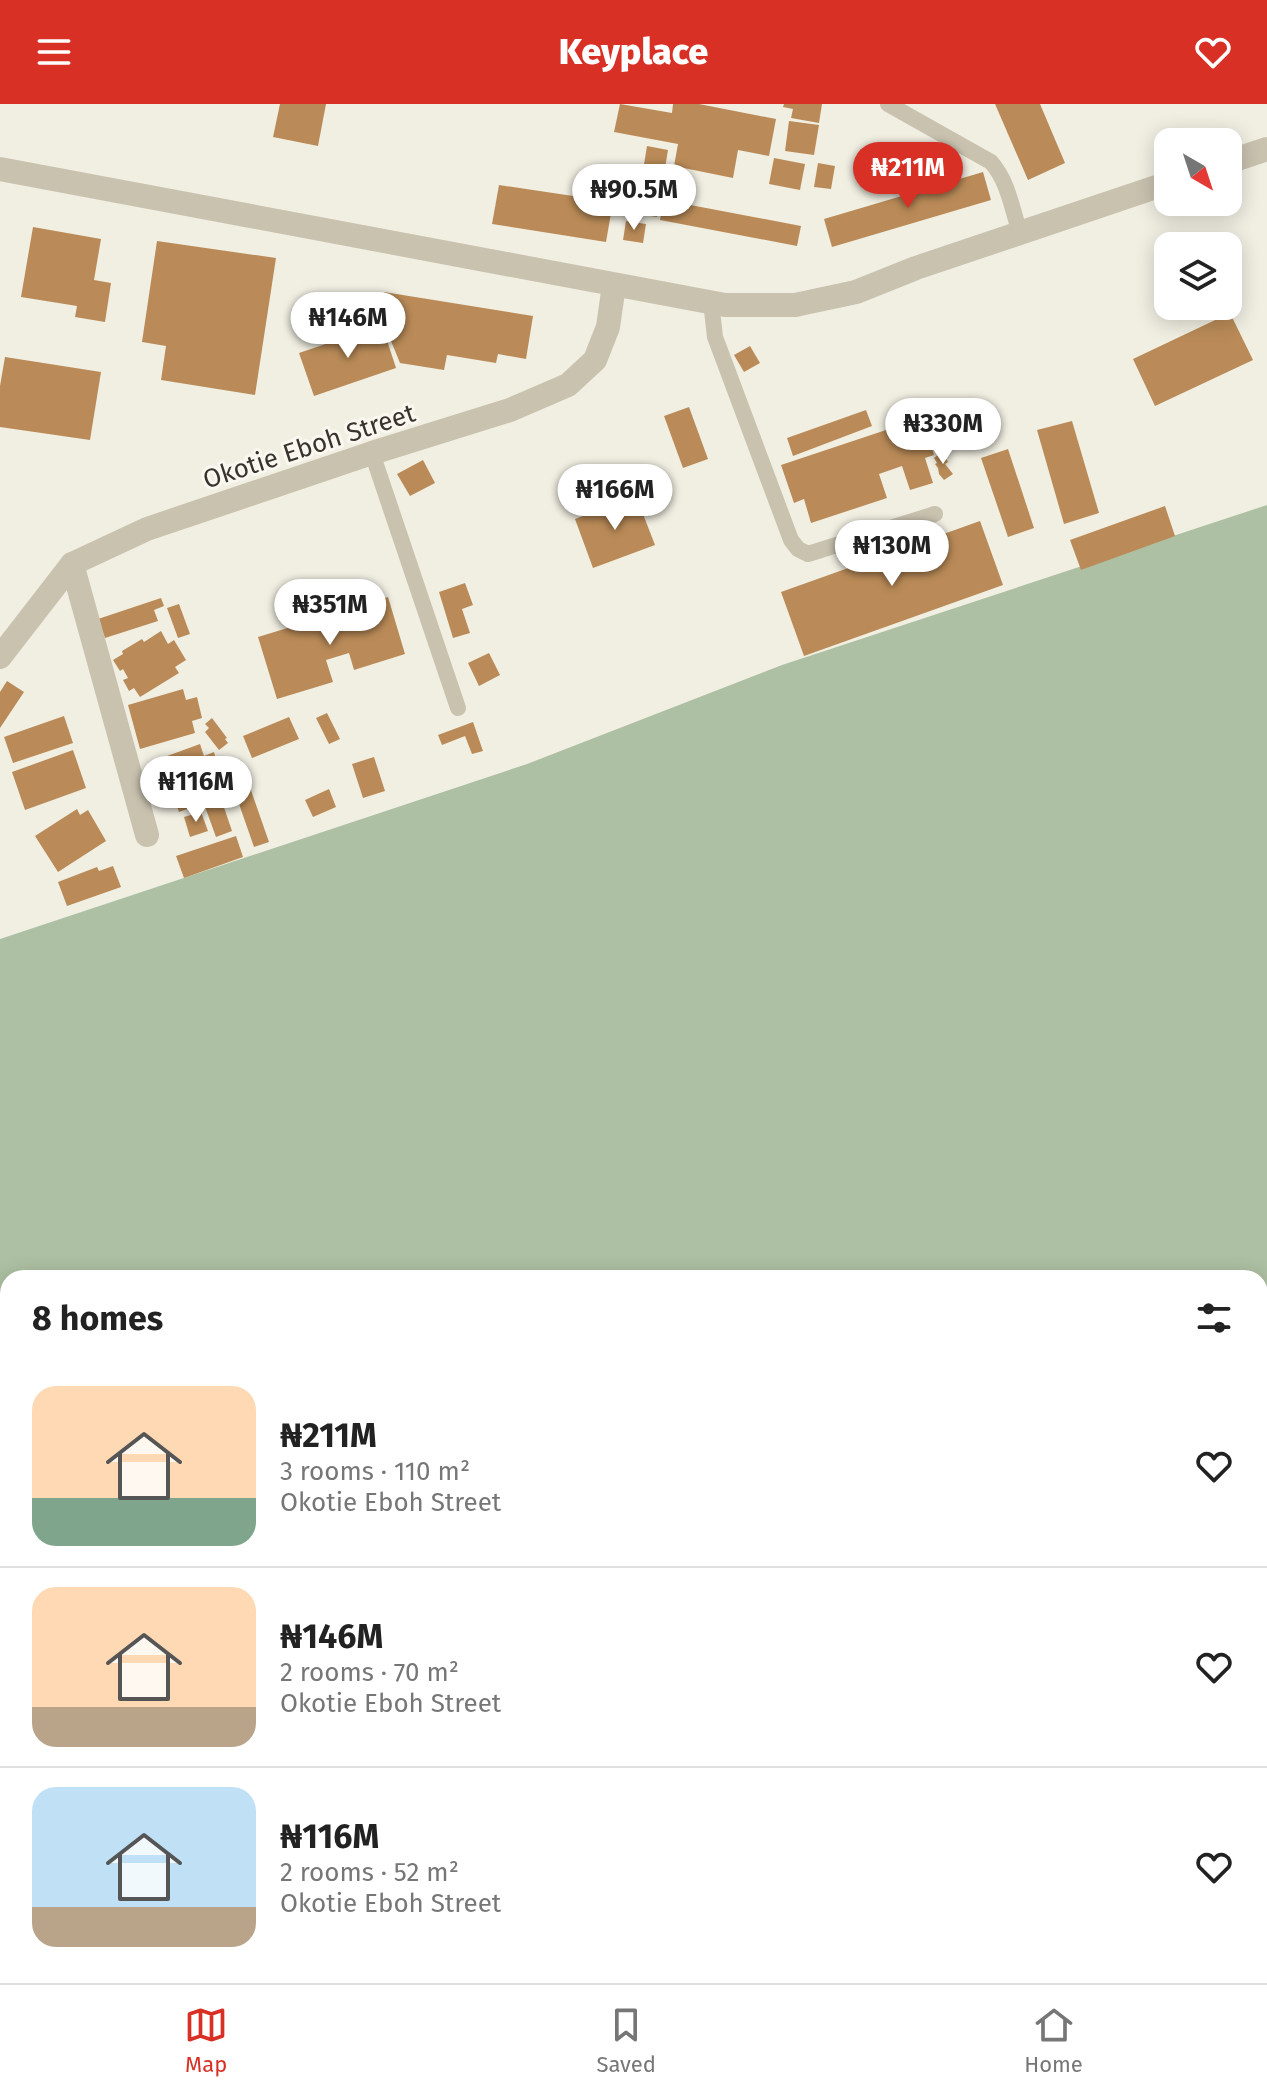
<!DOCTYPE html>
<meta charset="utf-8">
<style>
:root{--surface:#fff;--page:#f2f2f2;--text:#222;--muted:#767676;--line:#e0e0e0;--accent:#d93025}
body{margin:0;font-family:"Fira Sans",sans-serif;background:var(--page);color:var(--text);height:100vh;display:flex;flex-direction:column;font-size:30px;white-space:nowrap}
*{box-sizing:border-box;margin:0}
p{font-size:26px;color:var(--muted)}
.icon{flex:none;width:44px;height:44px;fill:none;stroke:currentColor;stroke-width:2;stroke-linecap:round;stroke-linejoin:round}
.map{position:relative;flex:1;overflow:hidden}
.sheet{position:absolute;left:0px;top:1166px;width:1268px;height:714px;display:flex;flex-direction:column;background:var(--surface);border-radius:24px 24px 0 0;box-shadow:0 4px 20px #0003}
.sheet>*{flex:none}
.needle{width:52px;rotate:141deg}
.buttons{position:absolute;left:1154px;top:24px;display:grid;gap:16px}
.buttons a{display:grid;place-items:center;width:88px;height:88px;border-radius:16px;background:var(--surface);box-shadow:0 4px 20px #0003;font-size:40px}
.price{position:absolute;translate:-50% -68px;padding:0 18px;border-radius:28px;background:#fff;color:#222;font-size:26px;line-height:52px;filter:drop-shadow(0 2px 4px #0008)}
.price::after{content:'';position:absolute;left:50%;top:48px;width:24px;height:18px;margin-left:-12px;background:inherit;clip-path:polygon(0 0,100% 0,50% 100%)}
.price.current{background:var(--accent);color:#fff}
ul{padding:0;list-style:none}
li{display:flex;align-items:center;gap:24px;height:200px;padding:0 32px}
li+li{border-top:2px solid var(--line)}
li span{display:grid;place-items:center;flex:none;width:224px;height:160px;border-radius:24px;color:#555}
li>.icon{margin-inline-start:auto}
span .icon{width:96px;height:96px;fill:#fffc;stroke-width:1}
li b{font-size:34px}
h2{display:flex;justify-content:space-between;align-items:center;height:96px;padding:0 32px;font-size:34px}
header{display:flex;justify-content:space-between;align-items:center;height:104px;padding:0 32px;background:var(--accent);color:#fff;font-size:36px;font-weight:800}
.tabs{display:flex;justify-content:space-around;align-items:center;height:112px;border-top:2px solid var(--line);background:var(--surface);font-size:22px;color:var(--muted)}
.tabs a{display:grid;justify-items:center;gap:4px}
.tabs .current{color:var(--accent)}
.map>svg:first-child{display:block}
</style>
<header><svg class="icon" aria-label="menu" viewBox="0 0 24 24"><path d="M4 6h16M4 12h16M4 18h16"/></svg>Keyplace<svg class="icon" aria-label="heart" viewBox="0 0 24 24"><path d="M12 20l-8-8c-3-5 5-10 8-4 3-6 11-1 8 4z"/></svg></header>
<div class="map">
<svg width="1267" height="1879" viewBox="0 0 1267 1879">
<rect width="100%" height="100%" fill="#f1efe2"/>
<!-- green -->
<path fill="#aec0a3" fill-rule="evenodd" d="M1267 401V1879H0V835L527 660 782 561ZM8 1174H1260V1872H8Z"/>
<!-- building -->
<g fill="#ba8b58">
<polygon points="280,0 326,0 318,42 273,33"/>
<polygon points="620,0 672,9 673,0 699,0 776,15 769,52 738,46 733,74 674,62 678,40 614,28"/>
<polygon points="784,0 822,0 819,19 791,14 793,5 783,3"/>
<polygon points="995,0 1040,0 1065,59 1028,76"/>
<polygon points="789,17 819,21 814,51 785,47"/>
<polygon points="647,42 668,46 657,113 636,110"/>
<polygon points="774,54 805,60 800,86 769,80"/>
<polygon points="818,59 835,62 831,85 814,83"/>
<polygon points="983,68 991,96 832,143 824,115"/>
<polygon points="499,81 613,98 606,138 492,120"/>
<polygon points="664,96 801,122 797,142 660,116"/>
<polygon points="626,117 646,120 643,139 623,136"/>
<polygon points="33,123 101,135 94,176 111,179 105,218 75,213 77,202 21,193"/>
<polygon points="157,137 276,154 255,291 161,276 166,242 142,238"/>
<polygon points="384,188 533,212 526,255 498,250 496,259 447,251 444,266 400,259 380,210"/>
<polygon points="1230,209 1253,256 1155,302 1133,255"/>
<polygon points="382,221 396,264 314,292 299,249"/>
<polygon points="750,242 760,259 744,268 734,251"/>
<polygon points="5,253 101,268 90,336 0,323 0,282"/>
<polygon points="689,303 708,355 683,364 664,312"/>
<polygon points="866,306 872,322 793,352 787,334"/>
<polygon points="922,314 934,351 925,354 933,379 910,386 902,362 879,370 887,394 811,419 804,395 794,399 781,361"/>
<polygon points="1072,317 1099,409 1064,420 1037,326"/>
<polygon points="1008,345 1034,424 1008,433 981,354"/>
<polygon points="942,348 948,358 945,360 953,370 944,376 939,370 938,364 935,360 937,359 934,354"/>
<polygon points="423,356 435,379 410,392 397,370"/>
<polygon points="636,392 655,441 593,464 575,415"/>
<polygon points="1165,402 1175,432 1081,466 1070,436"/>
<polygon points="980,417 1003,481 804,552 781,488"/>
<polygon points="465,479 473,501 462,505 470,529 453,534 439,488"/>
<polygon points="388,493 405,550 354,566 349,549 326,556 333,578 277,595 258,533 317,515 320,525 339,519 336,509"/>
<polygon points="161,494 164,502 154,506 158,517 105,534 98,515"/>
<polygon points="179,500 190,530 178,534 167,504"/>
<polygon points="161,527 168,540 174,536 186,556 175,563 179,569 140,593 134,584 129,587 123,576 128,574 123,565 120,567 113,556 123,550 122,547 142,535 144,538"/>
<polygon points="489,549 500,571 479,582 468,559"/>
<polygon points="7,577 24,588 0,624 0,588"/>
<polygon points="183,585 186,596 197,593 202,614 192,617 195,629 140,645 128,601"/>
<polygon points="327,609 340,635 329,640 316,614"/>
<polygon points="64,612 73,639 13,659 4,633"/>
<polygon points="289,613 299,635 252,654 243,632"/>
<polygon points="212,614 227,634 225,635 228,639 219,646 205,628 209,624 205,620"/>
<polygon points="473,618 483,647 472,650 465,632 442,641 438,631"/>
<polygon points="200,640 204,652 214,648 216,656 155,679 148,659"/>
<polygon points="73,646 86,684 25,706 12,668"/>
<polygon points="374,653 385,687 363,694 352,660"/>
<polygon points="240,656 244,666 225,674 221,663"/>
<polygon points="246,672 269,738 254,743 231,677"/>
<polygon points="216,680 232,727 216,733 199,686"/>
<polygon points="329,685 336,703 313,713 305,696"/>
<polygon points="194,688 198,701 179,708 174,694"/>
<polygon points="77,705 80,711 88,706 106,737 58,768 35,732"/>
<polygon points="201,708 208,727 190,733 184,713"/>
<polygon points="236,732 243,753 184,774 176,752"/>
<polygon points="113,762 121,783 67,802 58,778 97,763 99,767"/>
</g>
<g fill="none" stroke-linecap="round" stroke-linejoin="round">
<!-- path -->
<g stroke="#b5ad99" stroke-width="5" stroke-dasharray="4 4" stroke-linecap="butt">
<polyline points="1260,1484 1267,1480"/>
<polyline points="686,1879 693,1872"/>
</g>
<!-- lane -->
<g stroke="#c9c2af" stroke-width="16">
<path d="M888 0 991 58C1008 77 1012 105 1020 129"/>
<polyline points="711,198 715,233 791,436 798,445 808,450 935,410"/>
<polyline points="372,349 458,604"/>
</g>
<!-- street -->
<g stroke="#c9c2af" stroke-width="24">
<polyline points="1228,58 1267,45"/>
<polyline points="0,65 725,201 795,201 856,188 916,164 1168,79"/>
<polyline points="72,460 147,731"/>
<polyline points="0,553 72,460 147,425 372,349 510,306 568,281 595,256 608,223 614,181"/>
</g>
</g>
<g text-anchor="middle" stroke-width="6" stroke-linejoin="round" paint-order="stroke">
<!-- street labels -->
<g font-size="26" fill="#39332c" stroke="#f9f7ef">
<text transform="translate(309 342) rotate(-18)" y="9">Okotie Eboh Street</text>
</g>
</g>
</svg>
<div class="buttons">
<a><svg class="needle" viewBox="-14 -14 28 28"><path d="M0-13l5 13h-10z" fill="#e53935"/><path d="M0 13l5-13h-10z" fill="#767676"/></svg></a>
<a><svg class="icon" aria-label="layers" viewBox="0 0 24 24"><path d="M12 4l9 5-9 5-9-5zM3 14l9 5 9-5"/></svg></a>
</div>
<b class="price current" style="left:908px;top:106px">₦211M</b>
<b class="price" style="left:634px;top:128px">₦90.5M</b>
<b class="price" style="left:348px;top:256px">₦146M</b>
<b class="price" style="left:943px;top:362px">₦330M</b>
<b class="price" style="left:615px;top:428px">₦166M</b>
<b class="price" style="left:892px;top:484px">₦130M</b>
<b class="price" style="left:330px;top:543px">₦351M</b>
<b class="price" style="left:196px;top:720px">₦116M</b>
<section class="sheet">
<h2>8 homes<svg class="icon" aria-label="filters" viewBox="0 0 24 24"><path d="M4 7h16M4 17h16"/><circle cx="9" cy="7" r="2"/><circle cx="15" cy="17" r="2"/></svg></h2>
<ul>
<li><span style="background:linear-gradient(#ffd9b3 70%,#7fa58c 0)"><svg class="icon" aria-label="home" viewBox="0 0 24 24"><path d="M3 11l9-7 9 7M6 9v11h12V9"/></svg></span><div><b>₦211M</b><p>3 rooms · 110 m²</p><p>Okotie Eboh Street</p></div><svg class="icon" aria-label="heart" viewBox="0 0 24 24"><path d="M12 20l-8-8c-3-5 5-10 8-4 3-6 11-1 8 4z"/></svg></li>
<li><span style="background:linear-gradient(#ffd9b3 75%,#b9a48a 0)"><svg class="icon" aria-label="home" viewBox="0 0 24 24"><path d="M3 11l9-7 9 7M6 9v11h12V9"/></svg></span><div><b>₦146M</b><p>2 rooms · 70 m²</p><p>Okotie Eboh Street</p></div><svg class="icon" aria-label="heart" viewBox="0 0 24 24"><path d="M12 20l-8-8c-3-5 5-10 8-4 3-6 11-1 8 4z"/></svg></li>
<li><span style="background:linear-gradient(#bfe0f5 75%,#b9a48a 0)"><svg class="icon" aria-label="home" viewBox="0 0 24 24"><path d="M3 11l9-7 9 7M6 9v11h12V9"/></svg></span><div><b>₦116M</b><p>2 rooms · 52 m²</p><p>Okotie Eboh Street</p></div><svg class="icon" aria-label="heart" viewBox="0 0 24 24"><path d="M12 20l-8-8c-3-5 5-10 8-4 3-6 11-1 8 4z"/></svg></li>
</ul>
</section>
</div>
<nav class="tabs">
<a class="current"><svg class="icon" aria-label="map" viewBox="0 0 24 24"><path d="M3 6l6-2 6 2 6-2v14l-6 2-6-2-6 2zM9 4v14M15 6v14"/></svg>Map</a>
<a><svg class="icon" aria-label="saved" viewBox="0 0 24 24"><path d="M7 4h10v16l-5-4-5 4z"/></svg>Saved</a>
<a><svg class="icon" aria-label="home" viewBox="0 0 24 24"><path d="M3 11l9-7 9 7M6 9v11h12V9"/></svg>Home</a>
</nav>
